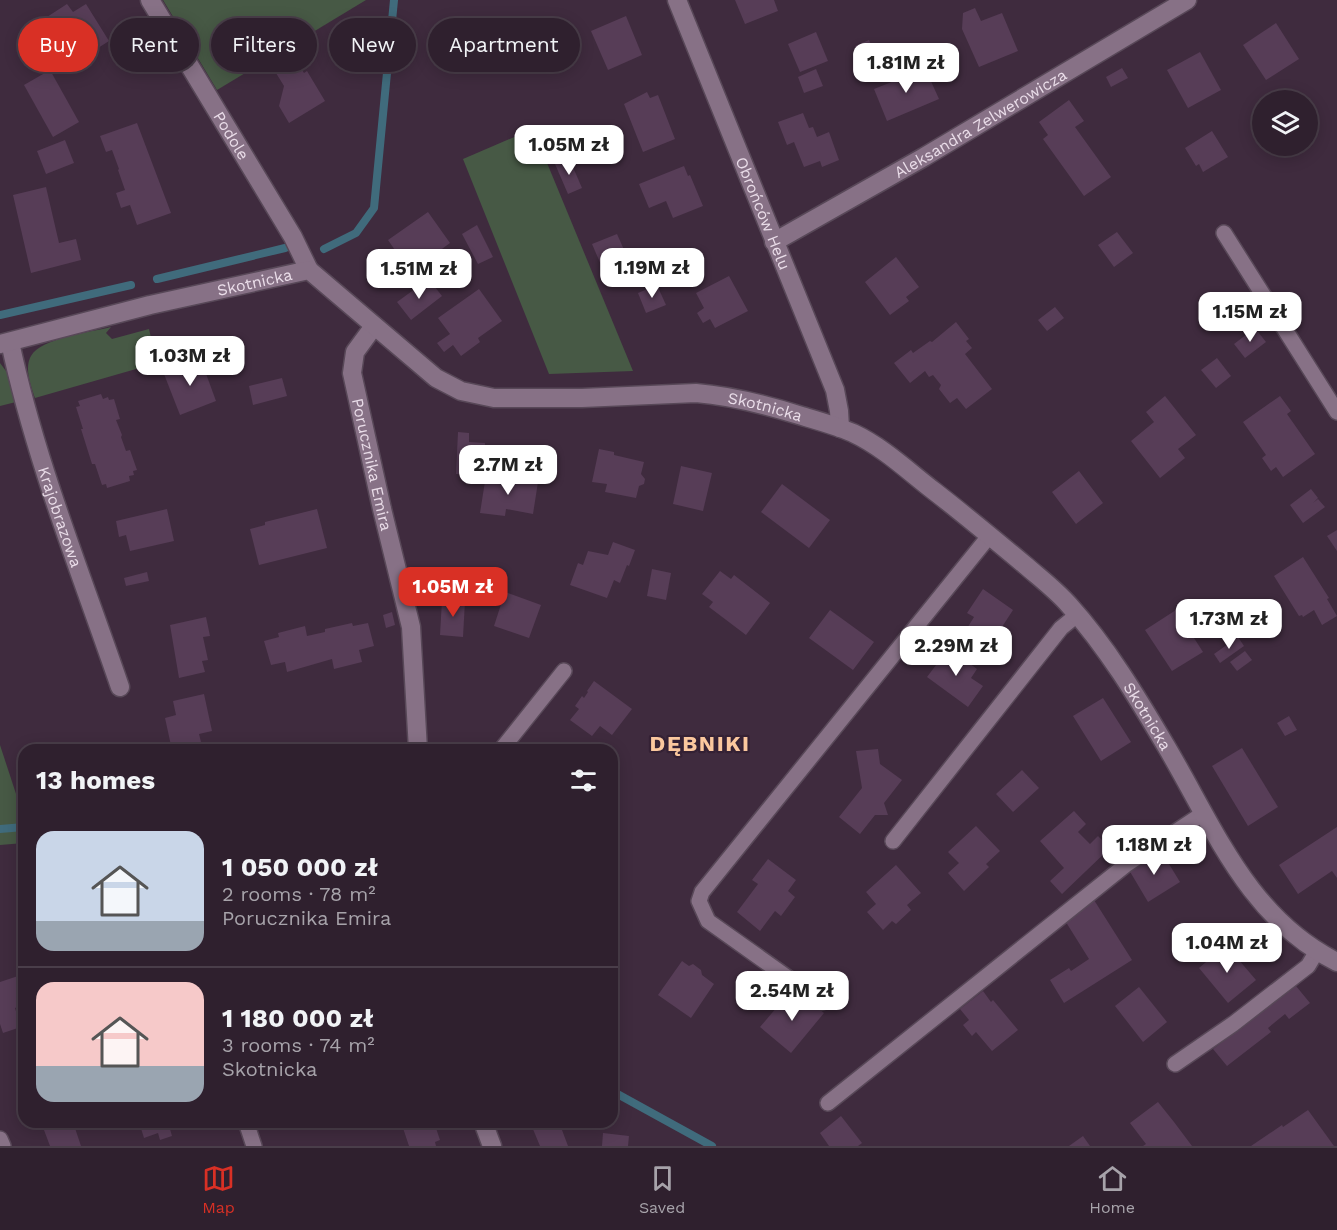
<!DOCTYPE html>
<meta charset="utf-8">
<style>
:root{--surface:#2f202e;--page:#3b2d3a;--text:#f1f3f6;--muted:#a7a3aa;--line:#4a3e4a;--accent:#d93025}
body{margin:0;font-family:"Work Sans",sans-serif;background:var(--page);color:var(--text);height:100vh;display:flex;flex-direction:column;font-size:22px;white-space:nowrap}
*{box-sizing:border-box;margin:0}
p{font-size:20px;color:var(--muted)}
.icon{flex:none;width:33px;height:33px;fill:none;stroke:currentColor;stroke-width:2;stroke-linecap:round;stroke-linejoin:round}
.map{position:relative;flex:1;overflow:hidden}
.panel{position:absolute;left:18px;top:744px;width:600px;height:384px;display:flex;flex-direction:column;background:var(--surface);border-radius:18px;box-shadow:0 3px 15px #0003,0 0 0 2px var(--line)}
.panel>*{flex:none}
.top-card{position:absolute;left:18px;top:18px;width:600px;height:54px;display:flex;gap:12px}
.buttons{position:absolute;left:1252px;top:90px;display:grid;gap:12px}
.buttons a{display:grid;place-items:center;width:66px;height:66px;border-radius:50%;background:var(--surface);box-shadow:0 3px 15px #0003,0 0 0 2px var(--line);font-size:30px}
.price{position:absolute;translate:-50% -51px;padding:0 14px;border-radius:12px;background:#fff;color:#222;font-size:20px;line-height:39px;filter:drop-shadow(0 2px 3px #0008)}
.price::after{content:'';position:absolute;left:50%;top:36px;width:18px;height:14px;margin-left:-9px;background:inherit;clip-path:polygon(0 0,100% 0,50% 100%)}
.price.selected{background:var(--accent);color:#fff}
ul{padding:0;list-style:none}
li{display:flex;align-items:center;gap:18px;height:150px;padding:0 18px}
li+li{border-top:2px solid var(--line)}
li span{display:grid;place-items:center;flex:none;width:168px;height:120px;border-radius:18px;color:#555}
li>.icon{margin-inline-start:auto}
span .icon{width:72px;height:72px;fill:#fffc;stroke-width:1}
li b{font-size:26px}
h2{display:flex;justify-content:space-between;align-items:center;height:72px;padding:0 18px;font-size:26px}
.pill{padding:0 21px;border-radius:27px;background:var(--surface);box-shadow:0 3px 15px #0003,0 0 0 2px var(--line);font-size:21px;line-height:54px}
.pill.selected{background:var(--accent);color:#fff}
.menu{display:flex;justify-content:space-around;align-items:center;height:84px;border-top:2px solid var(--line);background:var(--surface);font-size:16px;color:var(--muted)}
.menu a{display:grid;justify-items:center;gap:3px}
.menu .selected{color:var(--accent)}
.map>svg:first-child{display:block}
</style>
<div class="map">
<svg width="1337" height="1146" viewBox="0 0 1337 1146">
<rect width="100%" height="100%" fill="#3f2b3e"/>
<!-- green -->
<g fill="#475945">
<polygon points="163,0 366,0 217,90"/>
<polygon points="533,129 633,371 549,374 463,159"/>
<path d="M111 327 106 333 112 339 149 329 157 363 35 398C31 386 24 368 31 356 41 338 92 332 111 327Z"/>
<polygon points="0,363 9,375 16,402 0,406"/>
<polygon points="0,745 20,806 24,806 24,843 0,845"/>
</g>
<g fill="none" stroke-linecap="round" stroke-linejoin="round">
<!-- stream -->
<g stroke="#406b7c" stroke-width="8">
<polyline points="324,249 356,233 374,208 394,0"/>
<polyline points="157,279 285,248"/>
<polyline points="0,315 131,285"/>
<polyline points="0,829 24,827"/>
<polyline points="612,1091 712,1146"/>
</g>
</g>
<!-- building -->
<g fill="#573d57">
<polygon points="735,0 774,0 778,11 745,24"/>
<polygon points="67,4 73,12 86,4 109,41 76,62 63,42 53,49 46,39 57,32 47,17"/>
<polygon points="975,8 981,21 1002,13 1018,51 979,67 962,29 963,13"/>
<polygon points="626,16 642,55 608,70 591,31"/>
<polygon points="1276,23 1299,59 1266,80 1243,45"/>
<polygon points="816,32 828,61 800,72 788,44"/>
<polygon points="869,40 877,58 863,64 855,46"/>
<polygon points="1200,52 1221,90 1188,108 1167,70"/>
<polygon points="296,61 304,73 307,71 325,101 289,123 279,106 284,86 276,73"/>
<polygon points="925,68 939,99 887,121 874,89 894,81 892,76 902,72 905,77"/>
<polygon points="1122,68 1128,78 1111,87 1106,77"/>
<polygon points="816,69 823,86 804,93 798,77"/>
<polygon points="50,70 79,122 53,137 24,85"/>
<polygon points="647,92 650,98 658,95 675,139 643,152 624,104"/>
<polygon points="1069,100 1084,121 1075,127 1111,177 1084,196 1043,139 1048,135 1039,122"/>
<polygon points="803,113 809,128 813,127 817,137 829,132 839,160 822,167 820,161 804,167 794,142 787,145 778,122"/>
<polygon points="137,123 171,213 137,225 130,205 121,208 116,193 125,190 118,170 119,169 112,150 106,152 100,136"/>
<polygon points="1212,131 1228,157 1203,172 1199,164 1196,166 1185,148"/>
<polygon points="65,140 74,163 46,174 37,151"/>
<polygon points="569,158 582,188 568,194 555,164"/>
<polygon points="684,166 688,176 690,175 703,206 673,218 666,201 649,208 639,184"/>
<polygon points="46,187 59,243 76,239 81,260 31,273 13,195"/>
<polygon points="428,212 450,243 427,260 429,263 410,277 402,267 395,273 388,264 399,256 388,240"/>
<polygon points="477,225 493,257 478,264 462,234"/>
<polygon points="1117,232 1133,253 1114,267 1098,245"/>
<polygon points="617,234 633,270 608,281 592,244"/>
<polygon points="896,257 919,287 906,297 909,301 890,315 865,282"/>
<polygon points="729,276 748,311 715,328 710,319 703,323 697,313 704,308 696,293"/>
<polygon points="431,282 442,296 411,320 397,302 419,286 421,289"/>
<polygon points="657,285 666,305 646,313 638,293"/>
<polygon points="479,289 502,321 478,338 480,342 461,356 453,345 444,352 437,343 450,334 438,318"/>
<polygon points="1055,307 1064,318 1047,331 1038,320"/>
<polygon points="956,322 969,339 966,341 972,348 965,354 992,389 966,409 957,398 950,403 939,389 941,385 933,375 929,377 925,371 910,383 894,363 911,350 913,353 930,341 932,342"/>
<polygon points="1255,328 1266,342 1245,358 1234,344"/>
<polygon points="1217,358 1231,376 1216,388 1201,370"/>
<polygon points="201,360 216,401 180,415 164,374"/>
<polygon points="282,378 287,396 253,405 249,386"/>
<polygon points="101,394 103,399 108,397 109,400 114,399 120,419 116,420 122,435 121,437 126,451 130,450 137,470 133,471 134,475 129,476 130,481 107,488 106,484 102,485 95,464 92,464 81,429 83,429 76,407 80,406 78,401"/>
<polygon points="1165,396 1196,435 1178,449 1185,458 1160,478 1131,441 1154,422 1146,412"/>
<polygon points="1280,396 1291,411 1287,414 1315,454 1283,477 1276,467 1271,471 1262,458 1266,455 1243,422"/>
<polygon points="458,432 469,433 469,442 485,443 483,475 456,474"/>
<polygon points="599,449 614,452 614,455 644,462 641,474 645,479 644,484 639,486 636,498 605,492 607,484 592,482"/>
<polygon points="681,466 712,473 703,511 673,504"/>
<polygon points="1079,471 1103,503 1076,524 1052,492"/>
<polygon points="486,475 538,482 533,514 506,509 505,516 480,513"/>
<polygon points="782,484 830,520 809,548 761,512"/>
<polygon points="1311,489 1318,498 1313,503 1318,499 1325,507 1303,523 1290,505"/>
<polygon points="167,509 174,541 130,551 126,535 119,537 116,521"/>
<polygon points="317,509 327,548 259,565 250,529 265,525 265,522"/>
<polygon points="1337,530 1337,551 1327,536"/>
<polygon points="613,542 635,550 629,566 627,565 620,583 614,580 607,598 570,585 578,563 583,565 588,551 608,555"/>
<polygon points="1303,557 1329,598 1327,599 1337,616 1322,625 1314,610 1303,617 1302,615 1299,616 1274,576"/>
<polygon points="652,569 671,573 666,600 647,596"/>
<polygon points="720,571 731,579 734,575 770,603 746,635 709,607 713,602 702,594"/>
<polygon points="147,572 149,581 126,586 124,578"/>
<polygon points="983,589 1013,610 998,633 991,628 982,640 966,630 974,617 967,613"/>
<polygon points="505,592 541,605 529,638 494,626"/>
<polygon points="442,600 465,601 463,637 440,635"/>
<polygon points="830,610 874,642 853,670 809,638"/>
<polygon points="1176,610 1203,652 1172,671 1145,630"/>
<polygon points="392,612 395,625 386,628 383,615"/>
<polygon points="206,617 210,636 203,637 208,660 202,661 205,672 179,678 170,625"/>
<polygon points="352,623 353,626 368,623 374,646 359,650 362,662 334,669 332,659 287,672 285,662 271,665 264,641 279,637 278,633 305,626 307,636 325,632 325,629"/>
<polygon points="1238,637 1244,646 1220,663 1214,654"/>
<polygon points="949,648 977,669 971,678 983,686 968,707 927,677"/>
<polygon points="1245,651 1252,660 1237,671 1230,662"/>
<polygon points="594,681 632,709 612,735 600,726 592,736 570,720 579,709 575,706 582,696 584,698 588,692 587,691"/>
<polygon points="204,694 212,731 199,734 203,750 172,750 165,718 176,715 173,701"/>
<polygon points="1103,698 1131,742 1101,761 1073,716"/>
<polygon points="1289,716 1297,730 1285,736 1277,723"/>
<polygon points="1242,748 1278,807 1248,826 1212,766"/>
<polygon points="878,749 880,764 902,780 884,803 888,815 875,815 860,834 839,817 862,788 856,751"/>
<polygon points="1022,770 1039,788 1013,812 996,794"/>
<polygon points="1074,811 1086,824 1078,832 1090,844 1098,836 1110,848 1062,894 1050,881 1064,868 1040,841"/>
<polygon points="976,826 1000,851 986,864 989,867 964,891 948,873 959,863 948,852"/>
<polygon points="1337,827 1337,878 1332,871 1298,894 1279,865"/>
<polygon points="1161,851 1180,882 1148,902 1129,870"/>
<polygon points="768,859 796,880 788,891 795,897 781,916 775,911 760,931 737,912 758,884 752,880"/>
<polygon points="896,865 921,893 907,905 911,910 896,924 892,921 883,930 867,912 876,904 866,892"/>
<polygon points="1094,900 1132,960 1064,1003 1050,980 1069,968 1071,971 1089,959 1064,919"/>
<polygon points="1226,945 1256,980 1228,1003 1199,968"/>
<polygon points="682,961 689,966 693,964 701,970 702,975 714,984 691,1018 658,995"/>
<polygon points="24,974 24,1005 15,1008 21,1027 3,1033 0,1024 0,982"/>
<polygon points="1296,986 1310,1003 1289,1019 1285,1014 1268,1028 1271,1032 1227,1066 1213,1049"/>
<polygon points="1139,987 1167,1022 1143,1042 1115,1006"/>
<polygon points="983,991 991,1002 993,1000 1018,1030 992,1051 976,1032 972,1036 963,1025 969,1020 960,1009"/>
<polygon points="789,993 802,1003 806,998 824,1013 791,1053 760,1027"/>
<polygon points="1158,1102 1174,1122 1192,1146 1143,1146 1146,1144 1130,1123"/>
<polygon points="1308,1110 1334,1146 1251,1146 1282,1125 1283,1127"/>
<polygon points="841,1116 862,1143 858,1146 829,1146 820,1133"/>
<polygon points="41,1122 73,1122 81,1146 50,1146"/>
<polygon points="139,1122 182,1122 183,1125 170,1129 172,1136 160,1140 158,1133 144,1138"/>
<polygon points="412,1122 434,1122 440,1140 435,1142 436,1146 409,1146 402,1125"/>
<polygon points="530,1122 559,1122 568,1146 540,1146"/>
<polygon points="603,1133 629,1136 628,1146 602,1146"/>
<polygon points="1083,1136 1090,1146 1069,1146"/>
</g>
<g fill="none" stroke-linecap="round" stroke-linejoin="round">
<!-- service casing -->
<g stroke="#584858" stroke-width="18">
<g id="service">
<polyline points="1224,233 1337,412"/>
<polyline points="501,750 564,671"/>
<polyline points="893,841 1061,628 1077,615"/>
<polyline points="822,1002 708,921 699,901 702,892 990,535"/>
<polyline points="1175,1064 1233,1024 1308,966 1317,951"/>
<polyline points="828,1103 1127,864 1204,813"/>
<polyline points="246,1122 254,1146"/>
<polyline points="0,1139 3,1146"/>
</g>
</g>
<!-- minor casing -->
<g stroke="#584858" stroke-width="21">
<g id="minor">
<path id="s1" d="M150 0 293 237 309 270"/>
<path id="s2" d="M677 0 835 390 839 411 840 428"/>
<path id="s3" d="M774 242 924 157 1187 0"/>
<path id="s4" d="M374 326 355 352 352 373 382 509 411 627 418 750"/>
<path id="s5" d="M10 342C35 460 81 573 120 687"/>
<path id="s6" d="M0 344 150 305 309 270 436 378 461 391 494 398H582L696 393C733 396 767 405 802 416 819 421 837 426 853 433 883 447 908 471 934 491 965 515 995 540 1025 565 1040 578 1056 590 1069 605 1107 647 1137 697 1166 746 1214 827 1248 918 1337 962"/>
<polyline points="483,1122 492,1146"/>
</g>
</g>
<!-- service -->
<use href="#service" stroke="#877186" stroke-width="15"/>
<!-- minor -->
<use href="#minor" stroke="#877186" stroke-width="18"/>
</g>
<g text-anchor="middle" stroke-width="4.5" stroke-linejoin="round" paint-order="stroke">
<!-- street labels -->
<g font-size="16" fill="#eadde9" stroke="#342134">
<text dy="6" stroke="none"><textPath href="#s3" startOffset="238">Aleksandra Zelwerowicza</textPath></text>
<text dy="6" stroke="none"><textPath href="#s1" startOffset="158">Podole</textPath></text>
<text dy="6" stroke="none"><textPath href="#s2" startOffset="230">Obrońców Helu</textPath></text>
<text dy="6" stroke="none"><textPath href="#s6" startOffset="262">Skotnicka</textPath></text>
<text dy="6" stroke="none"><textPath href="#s6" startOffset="819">Skotnicka</textPath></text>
<text dy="6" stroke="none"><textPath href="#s4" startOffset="147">Porucznika Emira</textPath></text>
<text dy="6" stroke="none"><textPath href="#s5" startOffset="182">Krajobrazowa</textPath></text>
<text dy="6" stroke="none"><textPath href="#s6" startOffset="1324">Skotnicka</textPath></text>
</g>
<!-- district labels -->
<g font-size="22" font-weight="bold" letter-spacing="1.5" fill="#fbc89e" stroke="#342134">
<text x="700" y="751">DĘBNIKI</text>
</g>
</g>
</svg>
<div class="buttons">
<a><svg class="icon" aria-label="layers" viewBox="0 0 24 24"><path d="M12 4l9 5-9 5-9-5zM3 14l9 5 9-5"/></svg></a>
</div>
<b class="price" style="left:906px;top:94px">1.81M zł</b>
<b class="price" style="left:569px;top:176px">1.05M zł</b>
<b class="price" style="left:652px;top:299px">1.19M zł</b>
<b class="price" style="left:419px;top:300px">1.51M zł</b>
<b class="price" style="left:1250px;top:343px">1.15M zł</b>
<b class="price" style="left:190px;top:387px">1.03M zł</b>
<b class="price" style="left:508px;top:496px">2.7M zł</b>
<b class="price selected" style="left:453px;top:618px">1.05M zł</b>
<b class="price" style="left:1229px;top:650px">1.73M zł</b>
<b class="price" style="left:956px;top:677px">2.29M zł</b>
<b class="price" style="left:1154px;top:876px">1.18M zł</b>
<b class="price" style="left:1227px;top:974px">1.04M zł</b>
<b class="price" style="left:792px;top:1022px">2.54M zł</b>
<div class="top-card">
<a class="pill selected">Buy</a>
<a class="pill">Rent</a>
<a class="pill">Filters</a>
<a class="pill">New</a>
<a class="pill">Apartment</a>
</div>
<section class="panel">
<h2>13 homes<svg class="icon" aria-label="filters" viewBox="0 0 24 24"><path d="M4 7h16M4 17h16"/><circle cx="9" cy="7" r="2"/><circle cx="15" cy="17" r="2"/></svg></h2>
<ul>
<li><span style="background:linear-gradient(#c9d6e8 75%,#9aa5b1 0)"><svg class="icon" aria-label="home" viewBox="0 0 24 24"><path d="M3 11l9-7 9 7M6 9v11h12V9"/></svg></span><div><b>1 050 000 zł</b><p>2 rooms · 78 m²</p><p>Porucznika Emira</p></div></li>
<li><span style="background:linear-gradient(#f6c9c9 70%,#9aa5b1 0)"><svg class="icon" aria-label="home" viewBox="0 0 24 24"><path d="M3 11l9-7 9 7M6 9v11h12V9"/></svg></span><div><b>1 180 000 zł</b><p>3 rooms · 74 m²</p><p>Skotnicka</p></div></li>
</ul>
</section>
</div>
<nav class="menu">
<a class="selected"><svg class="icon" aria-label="map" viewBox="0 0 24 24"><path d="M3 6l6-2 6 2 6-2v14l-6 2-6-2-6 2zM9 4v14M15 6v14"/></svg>Map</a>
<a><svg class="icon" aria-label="saved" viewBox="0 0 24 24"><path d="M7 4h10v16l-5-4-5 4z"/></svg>Saved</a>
<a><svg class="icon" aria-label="home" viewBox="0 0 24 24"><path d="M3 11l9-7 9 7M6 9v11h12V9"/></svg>Home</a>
</nav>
